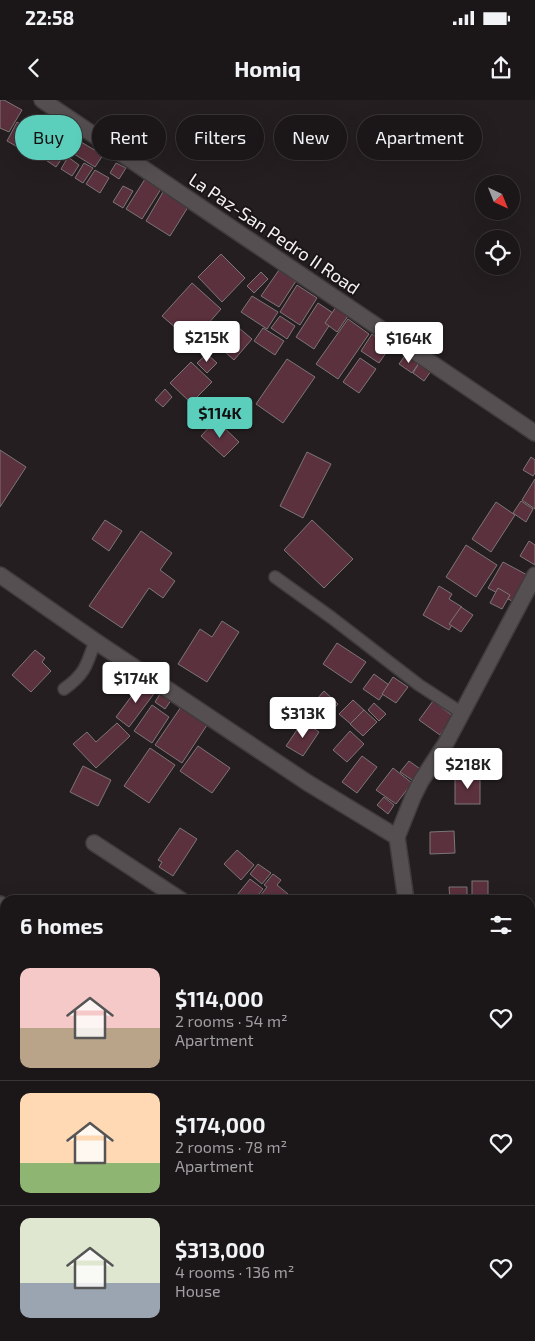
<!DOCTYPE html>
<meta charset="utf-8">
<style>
:root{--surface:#1b1618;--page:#241f21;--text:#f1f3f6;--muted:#a09fa2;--line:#393537;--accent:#5bcebc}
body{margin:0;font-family:"Exo 2",sans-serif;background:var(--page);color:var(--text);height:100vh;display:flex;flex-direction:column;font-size:19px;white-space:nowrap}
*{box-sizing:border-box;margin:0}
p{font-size:16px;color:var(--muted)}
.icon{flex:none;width:28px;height:28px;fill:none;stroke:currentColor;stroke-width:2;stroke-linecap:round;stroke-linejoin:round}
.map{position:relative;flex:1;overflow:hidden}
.sheet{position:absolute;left:0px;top:795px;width:535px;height:446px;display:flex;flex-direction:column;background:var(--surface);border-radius:15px 15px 0 0;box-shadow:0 5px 20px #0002,0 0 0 1px var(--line)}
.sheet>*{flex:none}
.top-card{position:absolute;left:15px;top:15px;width:505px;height:45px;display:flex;gap:10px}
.needle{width:32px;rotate:137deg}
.fabs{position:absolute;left:475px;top:75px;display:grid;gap:10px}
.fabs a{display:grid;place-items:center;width:45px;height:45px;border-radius:50%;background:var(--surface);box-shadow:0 5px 20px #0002,0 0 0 1px var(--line);font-size:25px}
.price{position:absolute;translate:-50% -42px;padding:0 11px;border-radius:5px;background:#fff;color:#222;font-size:16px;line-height:32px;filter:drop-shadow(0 1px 2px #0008)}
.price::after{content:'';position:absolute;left:50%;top:30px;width:15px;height:11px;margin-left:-8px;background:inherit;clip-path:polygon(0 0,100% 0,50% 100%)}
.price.on{background:var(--accent);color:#111}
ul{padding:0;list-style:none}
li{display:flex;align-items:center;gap:15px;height:125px;padding:0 20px}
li+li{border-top:1px solid var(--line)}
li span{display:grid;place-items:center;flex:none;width:140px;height:100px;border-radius:10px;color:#555}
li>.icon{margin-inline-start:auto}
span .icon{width:60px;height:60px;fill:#fffc;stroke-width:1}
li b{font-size:21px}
h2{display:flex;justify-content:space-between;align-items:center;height:60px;padding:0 20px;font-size:21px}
.pill{padding:0 18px;border-radius:22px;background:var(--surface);box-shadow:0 5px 20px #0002,0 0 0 1px var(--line);font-size:18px;line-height:45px}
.pill.on{background:var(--accent);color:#111}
.status{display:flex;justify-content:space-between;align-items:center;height:35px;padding:0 25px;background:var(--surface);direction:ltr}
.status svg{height:14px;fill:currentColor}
header{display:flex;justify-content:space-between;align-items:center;height:65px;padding:0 20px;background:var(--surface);font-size:22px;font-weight:700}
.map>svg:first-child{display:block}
</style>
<div class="status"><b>22:58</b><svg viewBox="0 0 49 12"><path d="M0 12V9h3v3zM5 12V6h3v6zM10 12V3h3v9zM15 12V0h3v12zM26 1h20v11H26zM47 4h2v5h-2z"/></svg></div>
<header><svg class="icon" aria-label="back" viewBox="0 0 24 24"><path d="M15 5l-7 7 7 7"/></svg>Homiq<svg class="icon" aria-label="share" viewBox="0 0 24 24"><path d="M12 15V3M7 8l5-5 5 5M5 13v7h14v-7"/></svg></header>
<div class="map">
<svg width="535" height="1241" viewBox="0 0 535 1241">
<rect width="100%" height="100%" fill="#241e20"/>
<!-- building -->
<g fill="#5b313d" stroke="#7c7677">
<polygon points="0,0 4,0 22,10 9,32 0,28"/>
<polygon points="47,19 76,38 56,67 27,47"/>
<polygon points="17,22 33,32 23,50 7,41"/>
<polygon points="81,42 103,55 95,67 74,54"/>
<polygon points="68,57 79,65 72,76 61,69"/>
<polygon points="84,63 93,68 83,83 75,78"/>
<polygon points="116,63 126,68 119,79 110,73"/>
<polygon points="95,70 109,78 100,93 86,84"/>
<polygon points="145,79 161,89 142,119 126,109"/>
<polygon points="123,86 133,91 123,108 113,102"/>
<polygon points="163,92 188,107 170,136 146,121"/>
<polygon points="221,154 245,178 222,202 198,177"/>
<polygon points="279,170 296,181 279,207 261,196"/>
<polygon points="261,172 268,179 254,193 247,186"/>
<polygon points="192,183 221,209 192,242 162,216"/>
<polygon points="297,185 317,198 300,225 280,212"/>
<polygon points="252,196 278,212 267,229 241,212"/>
<polygon points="318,203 336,215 314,249 296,237"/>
<polygon points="336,207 348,216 337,232 325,223"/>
<polygon points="280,216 295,226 287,239 271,228"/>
<polygon points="348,219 369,234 338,279 316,264"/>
<polygon points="232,222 252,239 234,260 215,243"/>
<polygon points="263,228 284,241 275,255 254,241"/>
<polygon points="372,234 390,247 379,263 361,251"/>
<polygon points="207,254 217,263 207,273 197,263"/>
<polygon points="406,254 419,263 412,273 399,264"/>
<polygon points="360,258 376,269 359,293 343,282"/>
<polygon points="287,259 315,277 283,323 256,304"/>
<polygon points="191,262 212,282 191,303 170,283"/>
<polygon points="419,263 431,271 424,281 413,273"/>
<polygon points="165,289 172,297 163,307 155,300"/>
<polygon points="216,320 239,342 224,357 201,336"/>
<polygon points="0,350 26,367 0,407"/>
<polygon points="307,352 331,364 303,418 280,406"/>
<polygon points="531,357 535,360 535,373 533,376 523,370"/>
<polygon points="535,379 535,409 522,400"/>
<polygon points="521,401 533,409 526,422 513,413"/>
<polygon points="496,402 515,415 491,452 472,439"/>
<polygon points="105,420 122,431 109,451 92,439"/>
<polygon points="312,420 353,459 324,488 284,450"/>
<polygon points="141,431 172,453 160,470 175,481 163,498 149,488 122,528 89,506"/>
<polygon points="529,441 535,445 535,465 520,456"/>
<polygon points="466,445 497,465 476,497 446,477"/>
<polygon points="503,462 531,477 518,499 514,497 512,501 488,488"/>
<polygon points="439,486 452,494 449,499 462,507 449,530 423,515"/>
<polygon points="498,488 510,495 502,509 490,503"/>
<polygon points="461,507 473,515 461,532 449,524"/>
<polygon points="222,521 239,532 207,582 178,564 200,529 212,537"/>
<polygon points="337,543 366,562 351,583 323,564"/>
<polygon points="35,550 45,558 42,562 51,571 31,592 12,575"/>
<polygon points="374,574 389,585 379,600 363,589"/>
<polygon points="393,577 408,587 396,603 382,594"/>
<polygon points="142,582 156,591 129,627 116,617"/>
<polygon points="163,589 174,596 165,609 155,602"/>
<polygon points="324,591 338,604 325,619 311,606"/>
<polygon points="353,600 365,611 352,625 339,614"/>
<polygon points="433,601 453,616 440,635 419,620"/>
<polygon points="374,603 386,614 379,621 368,610"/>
<polygon points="183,604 209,622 182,663 155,645"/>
<polygon points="152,605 169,617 152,643 134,631"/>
<polygon points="364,610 377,622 363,636 350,624"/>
<polygon points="303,621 319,632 303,656 286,646"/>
<polygon points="117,623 130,636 96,668 73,644 87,632 96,642"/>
<polygon points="350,631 364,644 347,662 333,650"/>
<polygon points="198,646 230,668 212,693 180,671"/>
<polygon points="150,648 175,665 149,703 124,686"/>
<polygon points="362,656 377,667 357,693 342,682"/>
<polygon points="409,661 423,671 415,682 400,672"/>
<polygon points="83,666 111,680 98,706 70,692"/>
<polygon points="393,668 412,683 396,704 376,690"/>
<rect x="455" y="675" width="25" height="29"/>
<polygon points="384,697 394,705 388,714 377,705"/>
<polygon points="180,728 197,739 173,776 159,767 162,762 158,760"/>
<polygon points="454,731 455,753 430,754 430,732"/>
<polygon points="237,750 254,765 241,780 224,764"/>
<polygon points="258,764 271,773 262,784 250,774"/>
<polygon points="273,774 281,780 277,785 288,794 283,800 257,800 267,787 264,785"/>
<polygon points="250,779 263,789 254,800 233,800"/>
<rect x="472" y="781" width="16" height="19"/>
<polygon points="449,787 467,787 467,800 450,800"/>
<polygon points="0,1039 5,1043 5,1053 3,1056 0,1054"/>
<polygon points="0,1073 5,1076 5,1115 0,1111"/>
<polygon points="5,1165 5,1190 0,1186 0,1173"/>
<polygon points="11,1236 24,1236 31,1241 8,1241"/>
<polygon points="28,1236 65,1236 62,1241 35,1241"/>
<polygon points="66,1236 95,1236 91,1241 63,1241"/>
<polygon points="202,1236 224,1236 220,1241 209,1241"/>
<polygon points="235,1236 258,1236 266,1241 231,1241"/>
<polygon points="319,1236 331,1236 338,1241 316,1241"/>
</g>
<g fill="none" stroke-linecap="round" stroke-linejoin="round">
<!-- lane casing -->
<g stroke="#403b3c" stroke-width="14">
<g id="lane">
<polyline points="275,477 332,518 419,585 462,613"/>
<path d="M64 589C85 574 87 565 95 541"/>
</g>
</g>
<!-- street casing -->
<g stroke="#403b3c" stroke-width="18">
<g id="street">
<polyline points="0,475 95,541 308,683 397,737"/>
<polyline points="94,743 181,800"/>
<polyline points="406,800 397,737 413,697 421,681 446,643 535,475"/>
<polyline points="0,804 5,807"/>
<polyline points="0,897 5,900"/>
<polyline points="0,988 5,991"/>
<polyline points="0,1142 5,1146"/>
<polyline points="138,1236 145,1241"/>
<polyline points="366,1236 373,1241"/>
<polyline points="446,1236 446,1241"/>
<polyline points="397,1241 398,1236"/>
</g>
</g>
<!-- secondary casing -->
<g stroke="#403b3c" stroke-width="18">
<polyline id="secondary" points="42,0 535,333"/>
</g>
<!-- lane -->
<use href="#lane" stroke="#554f51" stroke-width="11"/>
<!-- street -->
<use href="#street" stroke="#554f51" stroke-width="15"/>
<!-- secondary -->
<use href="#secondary" stroke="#554f51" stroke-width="15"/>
</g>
<g text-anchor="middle" stroke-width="4" stroke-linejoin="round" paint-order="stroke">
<!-- street labels -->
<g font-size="18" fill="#f5f1f2" stroke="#1a1516">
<text transform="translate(274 134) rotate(34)" y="6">La Paz-San Pedro II Road</text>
</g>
</g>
</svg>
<div class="fabs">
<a><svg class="needle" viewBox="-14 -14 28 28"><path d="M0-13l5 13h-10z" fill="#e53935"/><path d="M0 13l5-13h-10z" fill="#a09fa2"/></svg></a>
<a><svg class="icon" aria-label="locate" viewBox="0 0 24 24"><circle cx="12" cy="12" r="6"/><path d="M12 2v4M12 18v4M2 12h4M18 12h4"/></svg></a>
</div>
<b class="price" style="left:207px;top:263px">$215K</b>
<b class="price" style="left:409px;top:264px">$164K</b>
<b class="price on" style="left:220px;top:339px">$114K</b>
<b class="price" style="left:136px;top:604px">$174K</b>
<b class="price" style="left:303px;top:639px">$313K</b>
<b class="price" style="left:468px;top:690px">$218K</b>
<div class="top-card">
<a class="pill on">Buy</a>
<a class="pill">Rent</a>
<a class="pill">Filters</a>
<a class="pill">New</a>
<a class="pill">Apartment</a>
</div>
<section class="sheet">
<h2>6 homes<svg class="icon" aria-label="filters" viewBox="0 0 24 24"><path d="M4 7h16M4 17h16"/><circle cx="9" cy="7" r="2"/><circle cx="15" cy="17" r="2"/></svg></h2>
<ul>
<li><span style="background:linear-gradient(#f6c9c9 60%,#b9a48a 0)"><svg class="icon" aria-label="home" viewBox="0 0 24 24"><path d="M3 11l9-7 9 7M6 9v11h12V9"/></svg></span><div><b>$114,000</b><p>2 rooms · 54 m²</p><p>Apartment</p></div><svg class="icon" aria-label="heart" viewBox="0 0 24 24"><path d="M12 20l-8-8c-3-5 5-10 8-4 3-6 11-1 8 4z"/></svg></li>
<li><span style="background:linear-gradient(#ffd9b3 70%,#8fb573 0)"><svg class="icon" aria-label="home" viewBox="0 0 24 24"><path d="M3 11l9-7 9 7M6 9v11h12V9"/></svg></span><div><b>$174,000</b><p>2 rooms · 78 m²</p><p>Apartment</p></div><svg class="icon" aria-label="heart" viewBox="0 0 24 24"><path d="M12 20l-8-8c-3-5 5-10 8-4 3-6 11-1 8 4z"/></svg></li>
<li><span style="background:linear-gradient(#dfe7d0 65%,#9aa5b1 0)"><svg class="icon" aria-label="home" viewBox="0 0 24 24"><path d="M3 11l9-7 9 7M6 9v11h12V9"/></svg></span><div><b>$313,000</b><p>4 rooms · 136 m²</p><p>House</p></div><svg class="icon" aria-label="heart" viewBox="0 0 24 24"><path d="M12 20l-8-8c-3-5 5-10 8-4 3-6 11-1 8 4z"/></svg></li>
</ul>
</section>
</div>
